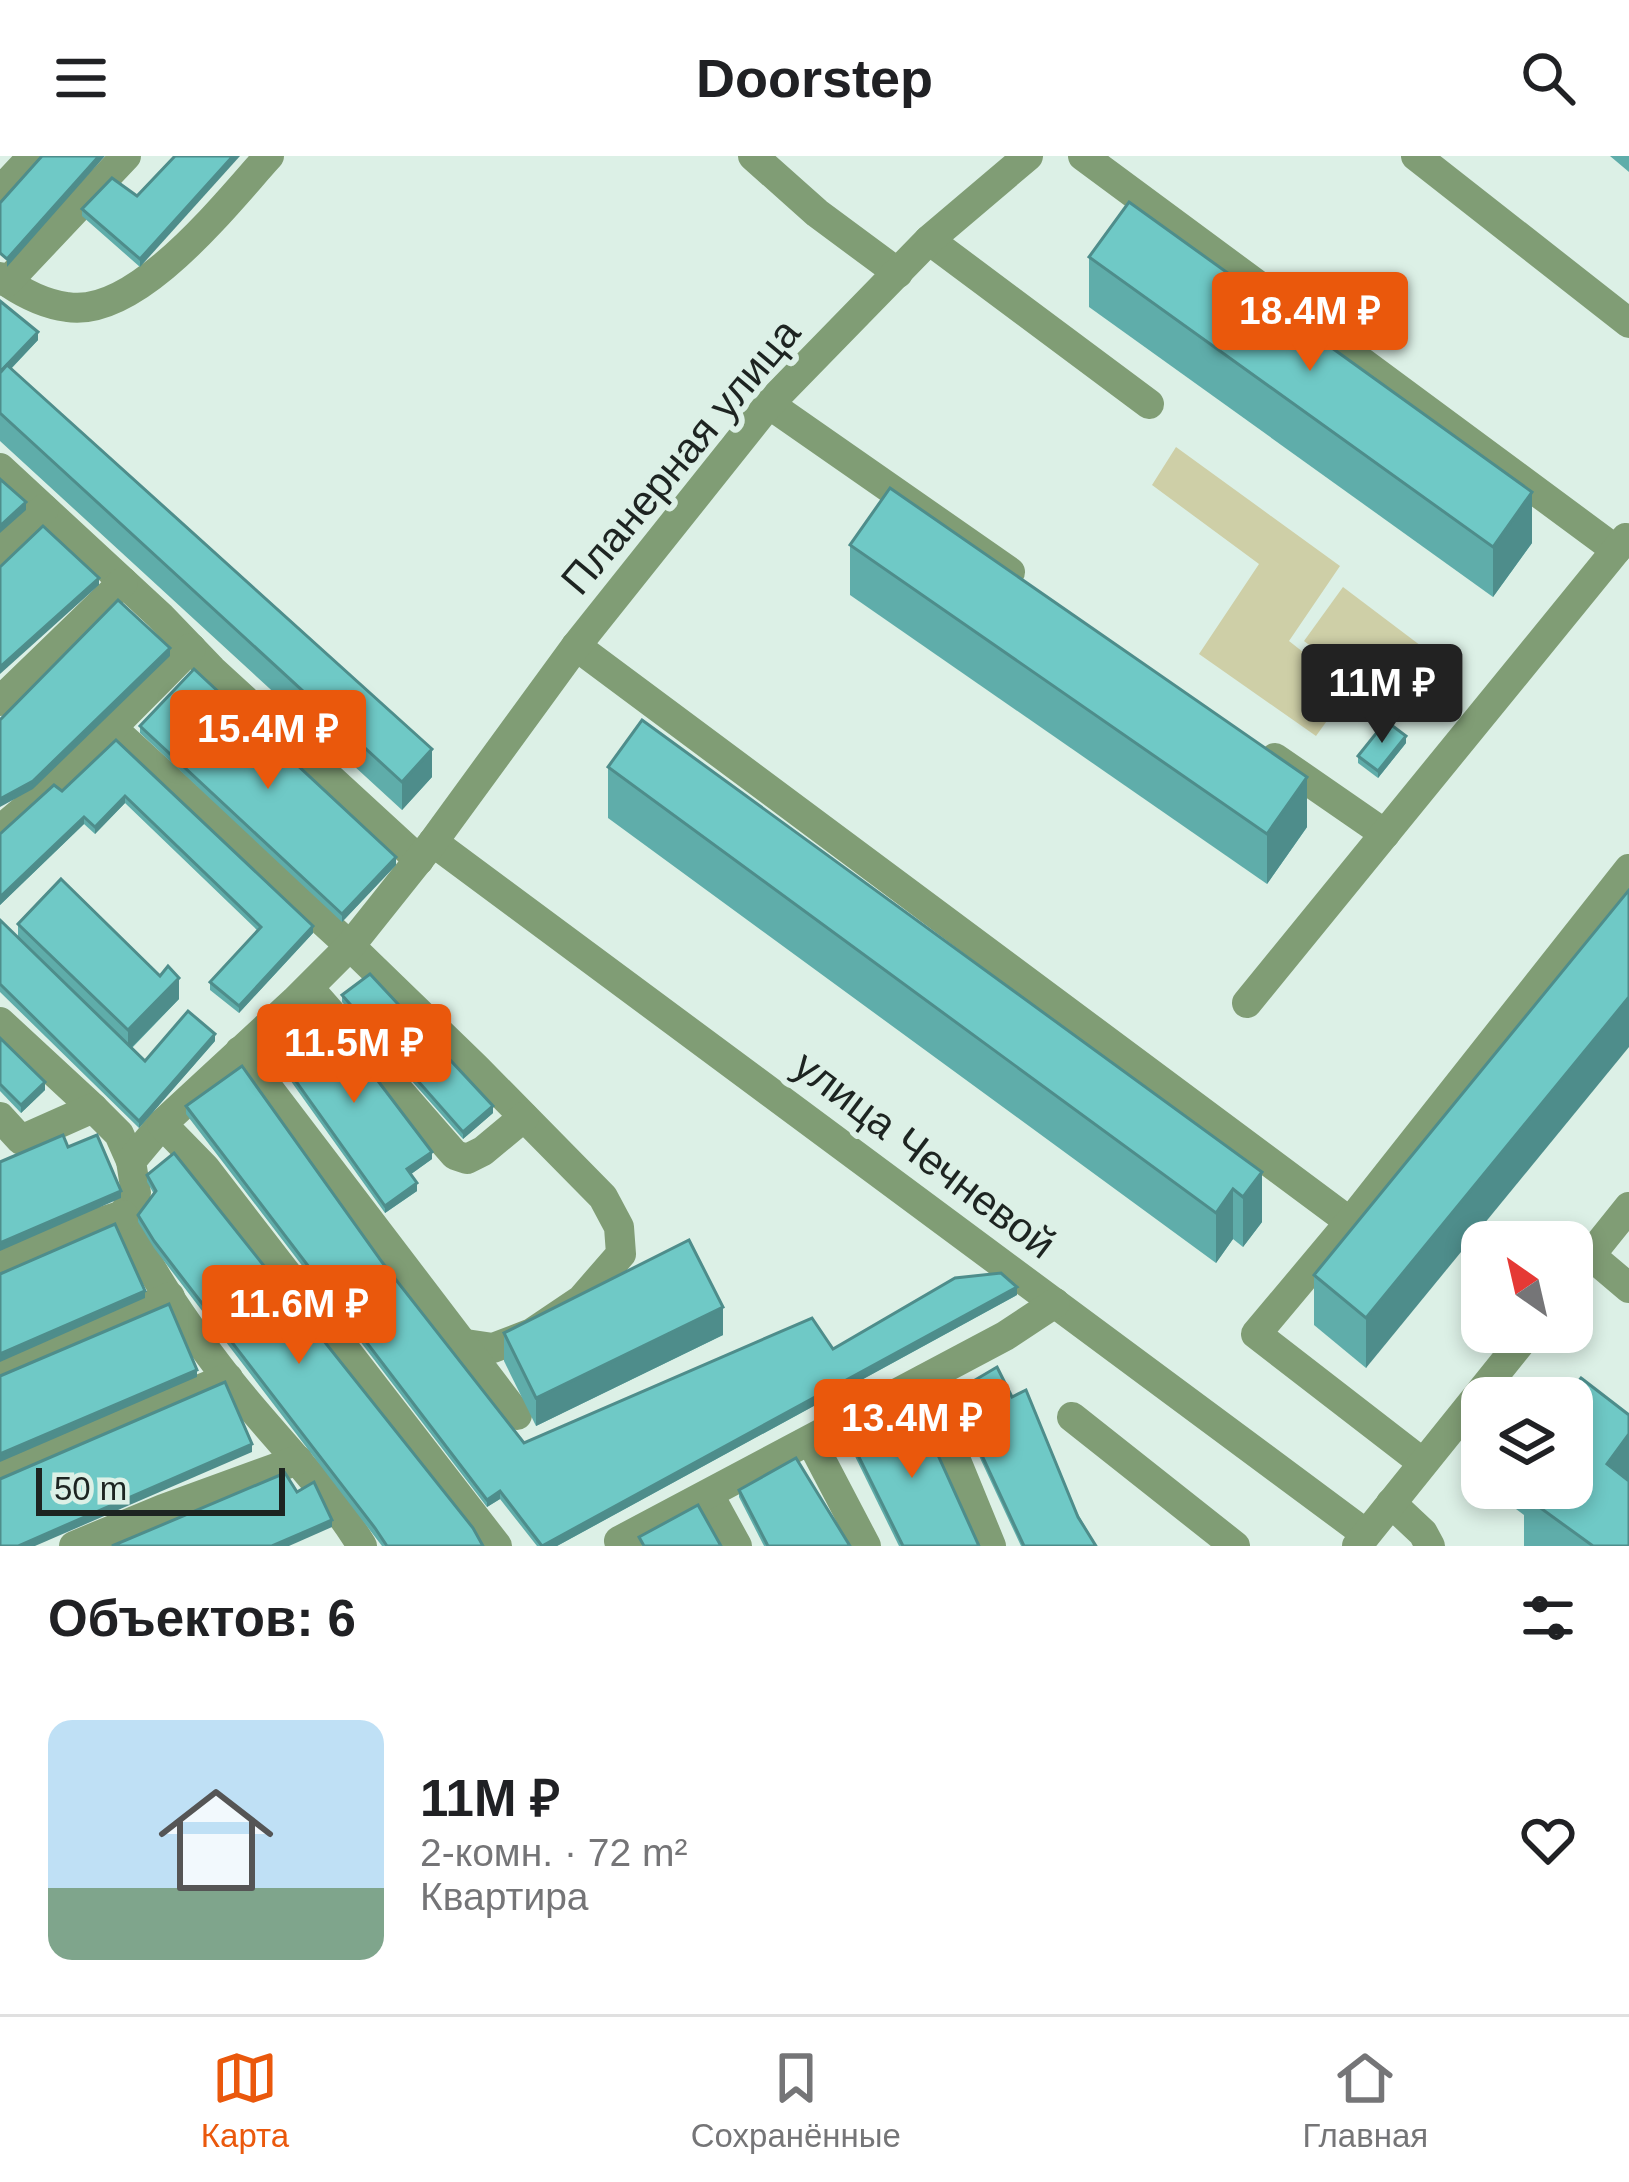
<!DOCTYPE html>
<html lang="ru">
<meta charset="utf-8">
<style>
:root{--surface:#fff;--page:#f6f6f6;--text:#202124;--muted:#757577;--line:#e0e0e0;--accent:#ea580c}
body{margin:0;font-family:Arial,sans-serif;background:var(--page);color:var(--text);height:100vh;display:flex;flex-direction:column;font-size:45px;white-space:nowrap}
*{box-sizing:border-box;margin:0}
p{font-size:39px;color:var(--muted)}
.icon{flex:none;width:66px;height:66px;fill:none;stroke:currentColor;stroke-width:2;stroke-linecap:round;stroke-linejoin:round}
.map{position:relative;height:1390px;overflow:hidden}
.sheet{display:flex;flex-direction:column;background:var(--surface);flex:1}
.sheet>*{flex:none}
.needle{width:78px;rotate:326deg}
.controls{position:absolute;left:1461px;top:1065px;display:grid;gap:24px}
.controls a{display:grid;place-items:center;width:132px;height:132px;border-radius:24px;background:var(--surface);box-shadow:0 6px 18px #0003;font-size:60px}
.scale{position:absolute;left:36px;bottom:30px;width:249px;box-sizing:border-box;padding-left:12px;border:6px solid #1d2421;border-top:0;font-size:33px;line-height:42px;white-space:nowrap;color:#1d2421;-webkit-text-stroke:9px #dcf0e6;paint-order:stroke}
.price{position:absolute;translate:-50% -102px;padding:0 27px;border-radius:12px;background:var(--accent);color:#fff;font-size:39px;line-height:78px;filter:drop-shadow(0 3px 6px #0008)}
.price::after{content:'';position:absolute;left:50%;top:72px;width:36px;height:27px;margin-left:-18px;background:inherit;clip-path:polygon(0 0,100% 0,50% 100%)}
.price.current{background:#222;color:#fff}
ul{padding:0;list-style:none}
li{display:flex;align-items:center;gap:36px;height:300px;padding:0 48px}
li+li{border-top:3px solid var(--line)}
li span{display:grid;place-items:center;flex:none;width:336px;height:240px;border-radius:24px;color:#555}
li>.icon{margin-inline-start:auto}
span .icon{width:144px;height:144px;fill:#fffc;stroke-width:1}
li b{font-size:51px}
h2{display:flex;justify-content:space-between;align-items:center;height:144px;padding:0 48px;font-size:51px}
header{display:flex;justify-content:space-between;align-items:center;height:156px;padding:0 48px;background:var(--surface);font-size:54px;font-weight:600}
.menu{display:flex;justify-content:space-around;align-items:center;height:168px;border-top:3px solid var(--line);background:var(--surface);font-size:33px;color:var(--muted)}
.menu a{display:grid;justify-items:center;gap:6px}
.menu .current{color:var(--accent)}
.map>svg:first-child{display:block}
</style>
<header><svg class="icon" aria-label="menu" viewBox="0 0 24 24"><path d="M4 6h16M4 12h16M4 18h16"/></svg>Doorstep<svg class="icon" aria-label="search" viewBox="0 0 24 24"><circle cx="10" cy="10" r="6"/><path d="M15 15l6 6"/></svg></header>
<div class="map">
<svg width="1629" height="1390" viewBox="0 0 1629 1390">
<rect width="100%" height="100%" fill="#dcf0e6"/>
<!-- green -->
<g fill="#cecfa7">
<polygon points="1176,291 1340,410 1289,485 1350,533 1316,580 1199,498 1259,408 1152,329"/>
<polygon points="1343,431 1433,499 1391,552 1304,485"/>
</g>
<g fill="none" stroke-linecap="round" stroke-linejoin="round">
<!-- minor -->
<g stroke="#809d75" stroke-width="30">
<polyline points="753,0 817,57 898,117"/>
<polyline points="1083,0 1616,394"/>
<polyline points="1416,0 1629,167"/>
<polyline points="0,35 33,0"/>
<polyline points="929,84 1149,248"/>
<path d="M0 121C19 135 44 148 67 151 137 163 227 46 269 0"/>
<polyline points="7,126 126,0"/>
<polyline points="769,248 1010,416"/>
<polyline points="0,312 160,460 212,514 419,704"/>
<polyline points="0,395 44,353"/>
<polyline points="576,490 1350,1066"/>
<polyline points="0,545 123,426"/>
<polyline points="112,572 350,790 476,912 603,1041 619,1071 621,1098 581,1144 532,1177 493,1192 466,1188"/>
<polyline points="1275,602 1385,678"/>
<polyline points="0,674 60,624 191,492"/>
<polyline points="433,686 1366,1378"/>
<polyline points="309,832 455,999 467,1003 483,995 524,961"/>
<polyline points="1247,847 1626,382"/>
<polyline points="0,866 93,952"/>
<polyline points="240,895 517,1259"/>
<polyline points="0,961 21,984 93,952 119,978 131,1005"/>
<path d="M162 968 131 1005 136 1037 123 1059C149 1117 189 1173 228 1223 272 1279 325 1329 362 1390"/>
<polyline points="1590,1099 1629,1132"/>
<polyline points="0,1106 70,1076 123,1059"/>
<polyline points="1572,1122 1629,1051"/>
<polyline points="0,1216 170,1141"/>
<polyline points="923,1224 991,1390"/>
<polyline points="1072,1261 1235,1390"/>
<polyline points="811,1285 866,1390"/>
<polyline points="1423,1307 1256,1178 1350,1066 1629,713"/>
<polyline points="0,1315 228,1222"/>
<polyline points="709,1339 737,1390"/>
<polyline points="1391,1347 1423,1377 1430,1390"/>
<polyline points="619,1385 1005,1180 1055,1147"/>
<polyline points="74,1390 163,1353 298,1304"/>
<polyline points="497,1390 205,1012 162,968 295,845 350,790 433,686 576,490 769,248 929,84 1028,0"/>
<polyline points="1357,1390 1529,1176"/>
</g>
</g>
<!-- wall -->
<g fill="#5fadaa">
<polygon points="175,0 140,111 82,60 82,53 137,40"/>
<polygon points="1610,0 1629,0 1629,16"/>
<polygon points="1089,101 1532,387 1493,441 1089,151"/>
<polygon points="0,145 38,184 11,213 432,621 402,654 0,285"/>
<polygon points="850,389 1307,671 1267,728 850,439"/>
<polygon points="140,570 396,709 342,766 140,577"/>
<polygon points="116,584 313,777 239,857 210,834 210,826 258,775 125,647 95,678 84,668 0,749 0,678 62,635"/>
<polygon points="1406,587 1378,622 1358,607 1358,600"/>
<polygon points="608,611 1262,1016 1262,1066 1243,1091 1233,1083 1216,1107 608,662"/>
<polygon points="1629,734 1366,1212 1314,1169 1314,1119"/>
<polygon points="0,764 18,782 18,768 179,843 132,892 145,905 215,885 139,972 0,836"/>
<polygon points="342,839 493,957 463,983 342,846"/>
<polygon points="0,882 45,934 21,957 0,935"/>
<polygon points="273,893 432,1003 411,1018 417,1035 385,1057 273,900"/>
<polygon points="186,950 382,1106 524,1287 1017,1139 557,1390 537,1390 500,1343 487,1351 186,958"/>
<polygon points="147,1019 483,1390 382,1390 154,1092 138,1066 138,1059 154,1038 147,1026"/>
<polygon points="504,1177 723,1179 536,1270 504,1205"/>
<polygon points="953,1237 1012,1241 1096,1390 1021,1390 953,1244"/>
<polygon points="848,1279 979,1390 899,1390 848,1286"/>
<polygon points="1516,1332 1572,1332 1629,1390 1524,1390 1524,1359 1516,1353"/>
<polygon points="739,1334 850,1390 764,1390 739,1341"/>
</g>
<!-- shaded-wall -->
<g fill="#4e8d8b">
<polygon points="99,0 105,0 7,111 7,103"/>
<polygon points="233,0 240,0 140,111 140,103"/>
<polygon points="38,176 38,184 0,224 0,216"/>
<polygon points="1532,336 1532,387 1493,441 1493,391"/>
<polygon points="26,346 26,354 0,377 0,370"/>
<polygon points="99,422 99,429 0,518 0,511"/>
<polygon points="170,492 170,500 33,633 0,651 0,643"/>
<polygon points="1406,580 1406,587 1378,622 1378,615"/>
<polygon points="432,593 432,621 402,654 402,626"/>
<polygon points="1307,621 1307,671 1267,728 1267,678"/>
<polygon points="125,640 125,647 95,678 95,671"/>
<polygon points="84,661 84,668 0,749 0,741"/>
<polygon points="396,701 396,709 342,766 342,758"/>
<polygon points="313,770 313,777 239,857 239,850"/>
<polygon points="179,822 179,843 128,895 128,874"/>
<polygon points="1629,841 1629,891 1366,1212 1366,1162"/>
<polygon points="215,878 215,885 139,972 139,965"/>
<polygon points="45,926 45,934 21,957 21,949"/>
<polygon points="493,950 493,957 463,983 463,976"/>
<polygon points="432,996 432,1003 407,1021 407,1013"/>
<polygon points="1262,1016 1262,1066 1243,1091 1243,1041"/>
<polygon points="417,1027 417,1035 385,1057 385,1050"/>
<polygon points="1233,1033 1233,1083 1216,1107 1216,1057"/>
<polygon points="121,1035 121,1042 0,1095 0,1087"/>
<polygon points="1017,1131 1017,1139 557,1390 544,1390"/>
<polygon points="145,1135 145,1142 0,1206 0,1198"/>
<polygon points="723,1151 723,1179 536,1270 536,1242"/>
<polygon points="197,1214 197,1221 0,1306 0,1298"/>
<polygon points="1629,1278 1629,1328 1607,1308"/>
<polygon points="252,1288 252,1296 35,1390 18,1390"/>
<polygon points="500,1335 500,1343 487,1351 487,1344"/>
<polygon points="332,1364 332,1371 289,1390 272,1390"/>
</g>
<!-- building -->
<g fill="#6fc9c6" stroke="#4e8d8b" stroke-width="3">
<polygon points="42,0 99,0 7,103 0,97 0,47"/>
<polygon points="175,0 233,0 140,103 82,53 112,22 137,40"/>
<polygon points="1129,46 1532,336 1493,391 1089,101"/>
<polygon points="0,145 38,176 0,216"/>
<polygon points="7,209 432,593 402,626 0,257 0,217"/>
<polygon points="0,323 26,346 0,370"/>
<polygon points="890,332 1307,621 1267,678 850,389"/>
<polygon points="43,370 99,422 0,511 0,411"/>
<polygon points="118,444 170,492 33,625 0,643 0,564"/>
<polygon points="194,513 396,701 342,758 140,570"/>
<polygon points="642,564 1262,1016 1243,1041 1233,1033 1216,1057 608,611"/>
<polygon points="1386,565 1406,580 1378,615 1358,600"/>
<polygon points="116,584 313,770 239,850 210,826 261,771 125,640 95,671 84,661 0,741 0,678 54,629 62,635"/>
<polygon points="61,723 160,820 168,810 179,822 128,874 18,768"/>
<polygon points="1629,734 1629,841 1366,1162 1314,1119"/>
<polygon points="0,764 145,905 188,855 215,878 139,965 0,828"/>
<polygon points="370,818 493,950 463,976 342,839"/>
<polygon points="324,854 432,996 407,1013 417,1027 385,1050 273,893"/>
<polygon points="0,882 45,926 21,949 0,928"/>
<polygon points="242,910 382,1106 524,1287 812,1162 833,1193 955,1122 1001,1117 1017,1131 542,1390 500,1335 487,1344 186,950"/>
<polygon points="63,979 68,991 97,979 121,1035 0,1087 0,1006"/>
<polygon points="174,997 473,1372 483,1390 387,1390 375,1372 154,1085 138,1059 156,1035 147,1019"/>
<polygon points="115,1068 145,1135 0,1198 0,1118"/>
<polygon points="689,1084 723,1151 536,1242 504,1177"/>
<polygon points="169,1148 197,1214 0,1298 0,1220"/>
<polygon points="997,1211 1012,1241 1026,1234 1078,1361 1096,1390 1024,1390 953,1237"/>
<polygon points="1581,1222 1629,1259 1629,1278 1607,1308 1629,1325 1629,1390 1593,1390 1524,1340 1531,1332 1572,1332 1572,1242 1565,1242"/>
<polygon points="225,1226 252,1288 18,1390 0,1390 0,1323"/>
<polygon points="914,1246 979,1390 903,1390 848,1279"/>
<polygon points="796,1302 850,1390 768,1390 739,1334"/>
<polygon points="285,1317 297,1336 314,1326 332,1364 272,1390 112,1390"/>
<polygon points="698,1349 721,1390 644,1390 639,1381"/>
</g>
<g text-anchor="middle" stroke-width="12" stroke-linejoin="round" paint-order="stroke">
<!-- street labels -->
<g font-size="42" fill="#1d2421" stroke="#dcf0e6">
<text transform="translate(680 300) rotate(-50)" y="15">Планерная улица</text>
<text transform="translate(925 998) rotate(37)" y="15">улица Чечневой</text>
</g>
</g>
</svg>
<div class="controls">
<a><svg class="needle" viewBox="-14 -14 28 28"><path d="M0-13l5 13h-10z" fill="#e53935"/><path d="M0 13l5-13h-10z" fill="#757577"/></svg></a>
<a><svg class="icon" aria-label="layers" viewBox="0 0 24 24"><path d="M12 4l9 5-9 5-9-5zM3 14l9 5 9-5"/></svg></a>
</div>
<div class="scale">50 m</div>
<b class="price" style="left:1310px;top:218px">18.4M ₽</b>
<b class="price current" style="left:1382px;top:590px">11M ₽</b>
<b class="price" style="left:268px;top:636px">15.4M ₽</b>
<b class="price" style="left:354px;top:950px">11.5M ₽</b>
<b class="price" style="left:299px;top:1211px">11.6M ₽</b>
<b class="price" style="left:912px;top:1325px">13.4M ₽</b>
</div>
<section class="sheet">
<h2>Объектов: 6<svg class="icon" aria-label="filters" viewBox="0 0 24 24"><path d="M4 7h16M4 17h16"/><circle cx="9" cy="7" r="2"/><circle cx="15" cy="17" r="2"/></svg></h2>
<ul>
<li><span style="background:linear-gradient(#bfe0f5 70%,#7fa58c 0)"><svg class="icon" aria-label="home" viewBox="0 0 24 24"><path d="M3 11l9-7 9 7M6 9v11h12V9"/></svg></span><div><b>11M ₽</b><p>2-комн. · 72 m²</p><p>Квартира</p></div><svg class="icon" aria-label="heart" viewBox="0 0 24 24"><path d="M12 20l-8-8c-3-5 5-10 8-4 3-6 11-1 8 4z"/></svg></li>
</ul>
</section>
<nav class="menu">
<a class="current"><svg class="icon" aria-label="map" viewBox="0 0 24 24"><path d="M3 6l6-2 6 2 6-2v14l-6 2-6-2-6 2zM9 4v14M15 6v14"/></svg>Карта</a>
<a><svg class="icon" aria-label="saved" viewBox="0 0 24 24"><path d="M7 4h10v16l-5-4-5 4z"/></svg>Сохранённые</a>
<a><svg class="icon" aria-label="home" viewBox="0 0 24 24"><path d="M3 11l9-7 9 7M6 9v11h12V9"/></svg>Главная</a>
</nav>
